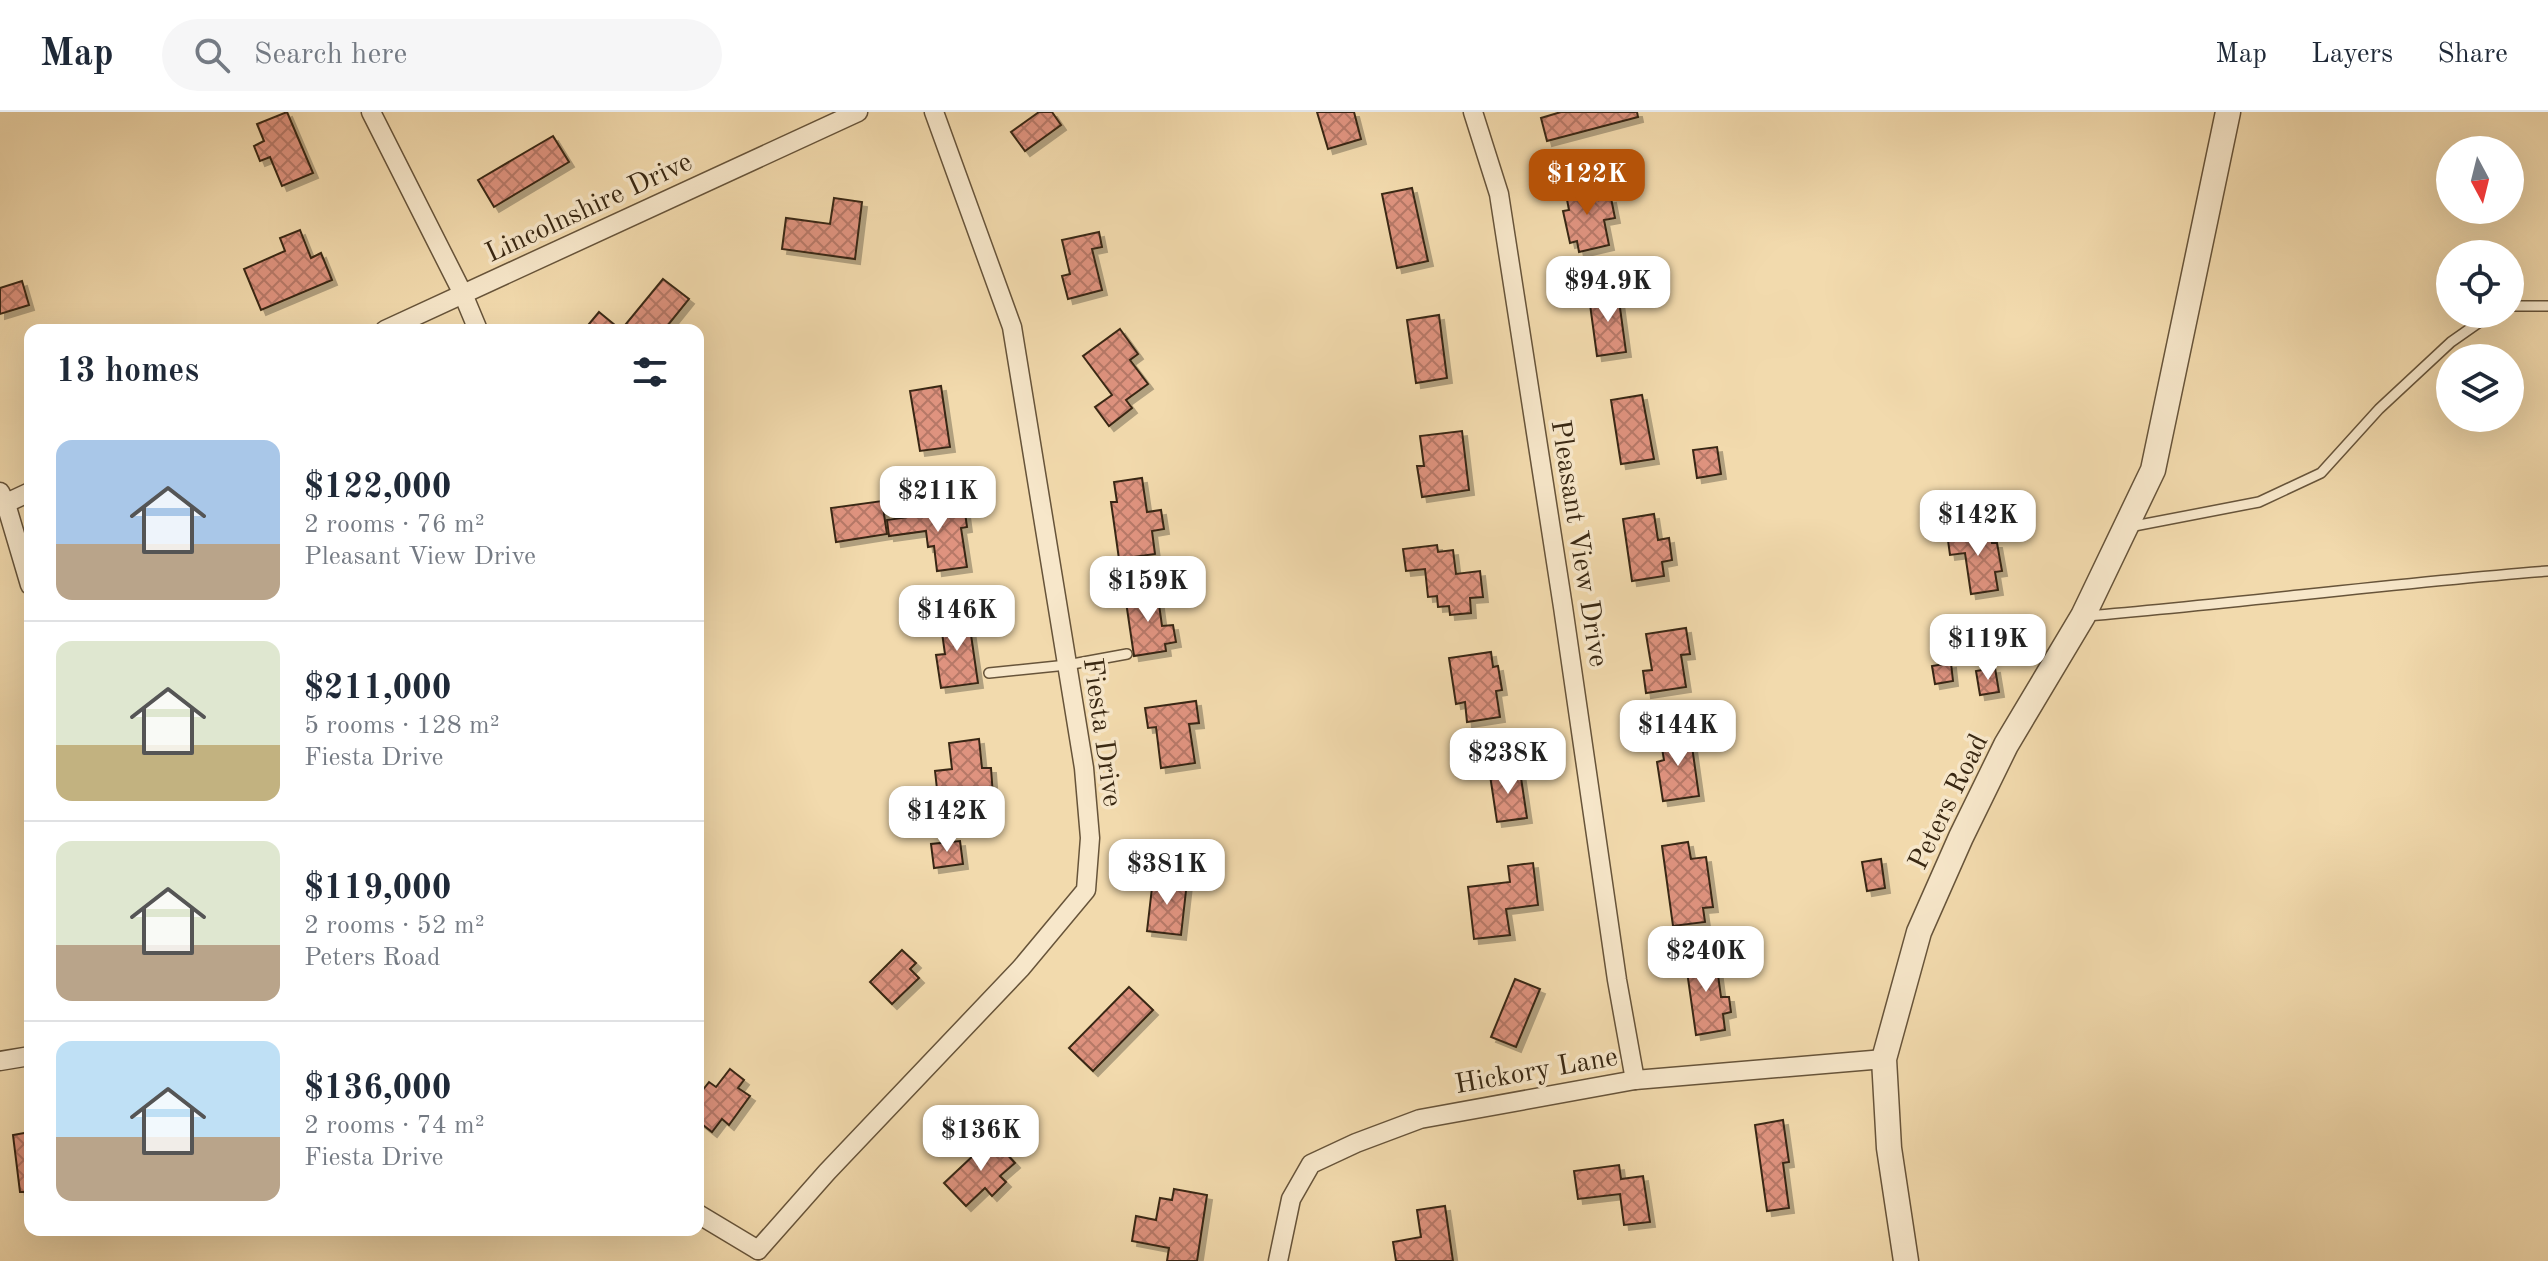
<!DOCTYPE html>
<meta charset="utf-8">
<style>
:root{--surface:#fff;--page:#f6f6f7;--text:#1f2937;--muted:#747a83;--line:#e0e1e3;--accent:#b45309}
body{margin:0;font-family:"Old Standard TT",serif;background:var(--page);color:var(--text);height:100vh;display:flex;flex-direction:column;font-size:30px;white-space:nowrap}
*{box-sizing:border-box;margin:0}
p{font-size:26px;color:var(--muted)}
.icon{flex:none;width:44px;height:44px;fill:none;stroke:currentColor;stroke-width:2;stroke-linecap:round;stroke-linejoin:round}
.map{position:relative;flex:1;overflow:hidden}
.side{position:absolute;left:24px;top:212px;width:680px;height:912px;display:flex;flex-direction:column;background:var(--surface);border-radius:16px;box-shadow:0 8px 32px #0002}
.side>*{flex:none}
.needle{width:52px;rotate:173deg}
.tools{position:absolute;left:2436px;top:24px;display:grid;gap:16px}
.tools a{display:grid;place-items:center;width:88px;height:88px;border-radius:50%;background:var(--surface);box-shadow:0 8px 32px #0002;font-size:40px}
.price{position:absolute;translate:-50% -68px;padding:0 18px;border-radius:16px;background:#fff;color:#222;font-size:26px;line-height:52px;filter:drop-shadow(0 2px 4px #0008)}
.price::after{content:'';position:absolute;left:50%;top:48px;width:24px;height:18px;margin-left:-12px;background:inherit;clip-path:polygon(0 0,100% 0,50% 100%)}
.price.selected{background:var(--accent);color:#fff}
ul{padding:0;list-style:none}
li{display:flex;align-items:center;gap:24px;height:200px;padding:0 32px}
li+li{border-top:2px solid var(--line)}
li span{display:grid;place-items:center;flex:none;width:224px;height:160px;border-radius:16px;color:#555}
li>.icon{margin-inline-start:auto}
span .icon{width:96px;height:96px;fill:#fffc;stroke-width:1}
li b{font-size:34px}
h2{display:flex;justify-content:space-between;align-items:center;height:96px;padding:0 32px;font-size:34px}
header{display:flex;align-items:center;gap:48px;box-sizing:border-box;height:112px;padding:0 40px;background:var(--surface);border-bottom:2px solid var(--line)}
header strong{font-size:38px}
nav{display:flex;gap:44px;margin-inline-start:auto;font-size:28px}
.search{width:560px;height:72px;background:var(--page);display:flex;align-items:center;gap:20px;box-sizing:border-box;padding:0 28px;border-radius:44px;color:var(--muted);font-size:30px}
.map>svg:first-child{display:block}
</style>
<header>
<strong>Map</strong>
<div class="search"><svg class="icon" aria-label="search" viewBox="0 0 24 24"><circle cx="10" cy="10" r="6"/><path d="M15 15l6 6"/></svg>Search here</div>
<nav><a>Map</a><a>Layers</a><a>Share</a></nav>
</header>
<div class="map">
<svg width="2548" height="1149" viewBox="0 0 2548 1149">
<defs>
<pattern id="building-cross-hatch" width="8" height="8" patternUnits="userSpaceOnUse" patternTransform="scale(2)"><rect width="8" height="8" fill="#df937f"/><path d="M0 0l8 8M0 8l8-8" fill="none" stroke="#b67867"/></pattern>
<filter id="shadow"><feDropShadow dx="5" dy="5" stdDeviation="0" flood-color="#0004"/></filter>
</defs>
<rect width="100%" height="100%" fill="#f2daad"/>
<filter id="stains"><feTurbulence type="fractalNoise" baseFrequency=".0025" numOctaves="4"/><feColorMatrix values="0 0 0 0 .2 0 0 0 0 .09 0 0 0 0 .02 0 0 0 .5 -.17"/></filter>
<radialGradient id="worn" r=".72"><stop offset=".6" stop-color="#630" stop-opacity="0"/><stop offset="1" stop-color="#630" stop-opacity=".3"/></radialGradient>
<!-- building -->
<g fill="url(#building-cross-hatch)" stroke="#392813" stroke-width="2" filter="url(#shadow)">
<polygon points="287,0 313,61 282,74 270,45 260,49 254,34 264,29 257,12"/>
<polygon points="1039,0 1052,0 1061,13 1025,39 1011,20"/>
<polygon points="1317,0 1354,0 1361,27 1328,37"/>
<polygon points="1561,0 1637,0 1638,5 1547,29 1541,6"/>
<polygon points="553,24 569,50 494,95 478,68"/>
<polygon points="1595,70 1599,88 1611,86 1615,106 1604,108 1609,133 1579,140 1577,129 1570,131 1563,99 1569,98 1565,77"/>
<polygon points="1412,76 1428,149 1397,156 1382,82"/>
<polygon points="834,86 862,90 855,147 782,137 786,106 830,112"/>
<polygon points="300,118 311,146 321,141 332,168 261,198 244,157 285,139 280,126"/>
<polygon points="1099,120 1102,135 1092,137 1102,178 1068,187 1062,164 1070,162 1062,128"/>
<polygon points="663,167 689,187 664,218 621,218"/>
<polygon points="22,169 29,193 0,202 0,176"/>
<polygon points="1618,181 1626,240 1597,244 1589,185"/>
<polygon points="599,200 621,218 584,218"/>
<polygon points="1439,203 1447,266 1416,271 1407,208"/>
<polygon points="1120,217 1138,242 1130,248 1148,272 1126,288 1132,296 1109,314 1095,295 1112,283 1083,244"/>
<polygon points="941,274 950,335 920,339 910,279"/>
<polygon points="1642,283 1654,347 1621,352 1611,288"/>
<polygon points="1462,319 1469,378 1422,385 1417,354 1424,354 1420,324"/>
<polygon points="1717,335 1721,362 1697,366 1693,338"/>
<polygon points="1142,366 1147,400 1161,398 1164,417 1152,419 1155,442 1119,447 1111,390 1117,390 1114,370"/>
<polygon points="882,389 887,422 836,430 831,396"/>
<polygon points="964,393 967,415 961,416 967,455 937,459 934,434 928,435 926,419 889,424 887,408 936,401 936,397"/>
<polygon points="1654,402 1658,428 1669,426 1672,448 1662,450 1664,464 1632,469 1623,407"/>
<polygon points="1989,415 1992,431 1997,431 2002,459 1995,460 1998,478 1971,482 1965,441 1950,443 1947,421"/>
<polygon points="1437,433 1438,440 1453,438 1456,462 1480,459 1483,485 1470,486 1471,501 1450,503 1449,494 1438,495 1437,484 1428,485 1425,457 1406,459 1403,437"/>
<polygon points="1157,478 1162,514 1173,513 1176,530 1165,532 1166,539 1134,544 1125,483"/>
<polygon points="968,502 978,571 941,576 936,543 945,542 940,506"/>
<polygon points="1686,516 1690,542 1681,543 1686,575 1646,581 1643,559 1652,558 1646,522"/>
<polygon points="1491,540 1493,555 1498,554 1502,578 1496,579 1500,605 1467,610 1465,590 1456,592 1449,546"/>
<polygon points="1951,551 1953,569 1935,572 1932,554"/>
<polygon points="1995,556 1999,580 1980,583 1976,559"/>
<polygon points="1196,589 1199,611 1189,612 1195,651 1161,656 1156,615 1148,616 1145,596"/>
<polygon points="1690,620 1699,684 1663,689 1657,650 1664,648 1660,624"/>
<polygon points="979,627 982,656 991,656 995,713 961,717 956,675 937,677 935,659 952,657 949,631"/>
<polygon points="1520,659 1527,706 1497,710 1490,663"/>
<polygon points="960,729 963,752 934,756 931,732"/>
<polygon points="1688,730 1691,747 1706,745 1713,795 1703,796 1705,810 1673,814 1662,734"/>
<polygon points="1881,747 1885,776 1867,779 1862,750"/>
<polygon points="1533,751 1538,793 1506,797 1510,823 1474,827 1468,775 1510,770 1508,754"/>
<polygon points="1153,767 1187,770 1181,823 1147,819"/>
<polygon points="902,838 916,851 910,857 919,866 892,892 870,870"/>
<polygon points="1715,841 1721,885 1729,885 1731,900 1723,902 1725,918 1696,923 1685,845"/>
<polygon points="1515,867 1540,877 1516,935 1491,925"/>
<polygon points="1129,875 1153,898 1093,959 1069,936"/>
<polygon points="730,957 744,968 738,976 750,984 729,1013 722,1007 712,1020 698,1009 698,984 709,970 716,975"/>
<polygon points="1783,1008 1789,1050 1783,1051 1789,1096 1767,1099 1755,1013"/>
<polygon points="30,1020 30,1080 20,1080 13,1023"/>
<polygon points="992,1026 1015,1051 1000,1064 1006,1070 992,1084 985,1076 966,1094 944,1071"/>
<polygon points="1619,1053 1621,1067 1643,1064 1650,1110 1624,1113 1620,1082 1578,1087 1574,1059"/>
<polygon points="1174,1077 1207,1083 1197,1149 1167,1149 1169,1136 1132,1129 1136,1104 1156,1108 1160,1086 1172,1088"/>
<polygon points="1445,1094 1453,1149 1396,1149 1393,1130 1421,1125 1417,1098"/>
</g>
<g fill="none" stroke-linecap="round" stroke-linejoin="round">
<!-- service casing -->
<g stroke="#67543a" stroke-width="12">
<g id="service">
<polyline points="2510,194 2548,194"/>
<polyline points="2129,415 2259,390 2321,361 2379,297 2451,230 2491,202"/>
<path d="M2087 504C2241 491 2394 471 2548 459"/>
<polyline points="989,561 1067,553 1127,542"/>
</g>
</g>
<!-- minor casing -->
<g stroke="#67543a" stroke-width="21">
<g id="minor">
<polyline points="371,0 463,182 478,218"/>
<polyline points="1473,0 1499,82 1563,495 1617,868 1635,968"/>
<polyline points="385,218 858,0"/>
<polyline points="0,380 6,392 30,473"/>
<polyline points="0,394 30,380"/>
<polyline points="0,949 30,944"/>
<polyline points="698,1102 758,1138"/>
<polyline points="758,1138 827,1060 1021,856 1086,778 1090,726 1084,656 1012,215 934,0"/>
<polyline points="1278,1149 1291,1087 1311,1052 1356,1031 1420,1007 1635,968 1884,947"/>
</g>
</g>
<!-- tertiary casing -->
<g stroke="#67543a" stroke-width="27">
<polyline id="tertiary" points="1906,1149 1889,1036 1884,947 1919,820 1961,725 2006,633 2083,504 2153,358 2228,0"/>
</g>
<!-- service -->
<use href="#service" stroke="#f7e7ca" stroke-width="9"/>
<!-- minor -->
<use href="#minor" stroke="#f7e7ca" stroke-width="18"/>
<!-- tertiary -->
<use href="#tertiary" stroke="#f7e7ca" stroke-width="24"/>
</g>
<g text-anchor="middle" stroke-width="7" stroke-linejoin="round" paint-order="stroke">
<!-- street labels -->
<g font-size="28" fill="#392813" stroke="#f7e7ca">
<text transform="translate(588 94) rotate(-25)" y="10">Lincolnshire Drive</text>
<text transform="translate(1581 431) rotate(81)" y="10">Pleasant View Drive</text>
<text transform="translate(1104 620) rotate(82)" y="10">Fiesta Drive</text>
<text transform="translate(1947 689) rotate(-64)" y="10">Peters Road</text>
<text transform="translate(1536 957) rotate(-10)" y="10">Hickory Lane</text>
</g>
</g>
<rect width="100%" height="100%" filter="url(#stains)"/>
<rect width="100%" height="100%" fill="url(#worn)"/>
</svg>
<div class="tools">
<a><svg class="needle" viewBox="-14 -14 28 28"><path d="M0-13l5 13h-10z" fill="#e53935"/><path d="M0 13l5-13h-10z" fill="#747a83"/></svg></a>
<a><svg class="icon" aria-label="locate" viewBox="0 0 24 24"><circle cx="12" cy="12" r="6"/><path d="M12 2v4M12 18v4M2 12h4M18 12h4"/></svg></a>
<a><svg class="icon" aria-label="layers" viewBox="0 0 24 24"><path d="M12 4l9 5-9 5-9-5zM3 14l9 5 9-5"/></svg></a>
</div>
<b class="price selected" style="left:1587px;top:105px">$122K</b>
<b class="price" style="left:1608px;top:212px">$94.9K</b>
<b class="price" style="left:938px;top:422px">$211K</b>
<b class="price" style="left:1978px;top:446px">$142K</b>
<b class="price" style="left:1148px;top:512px">$159K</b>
<b class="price" style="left:957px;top:541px">$146K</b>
<b class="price" style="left:1988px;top:570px">$119K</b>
<b class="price" style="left:1678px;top:656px">$144K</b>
<b class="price" style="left:1508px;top:684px">$238K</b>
<b class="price" style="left:947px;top:742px">$142K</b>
<b class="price" style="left:1167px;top:795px">$381K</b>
<b class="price" style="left:1706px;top:882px">$240K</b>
<b class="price" style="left:981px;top:1061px">$136K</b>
<section class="side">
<h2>13 homes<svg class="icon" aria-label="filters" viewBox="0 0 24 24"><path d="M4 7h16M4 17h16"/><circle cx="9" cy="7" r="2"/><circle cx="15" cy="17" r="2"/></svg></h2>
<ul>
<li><span style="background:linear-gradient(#a9c7e8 65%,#b9a48a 0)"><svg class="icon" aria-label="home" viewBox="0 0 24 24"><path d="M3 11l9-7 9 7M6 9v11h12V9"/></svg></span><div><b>$122,000</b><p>2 rooms · 76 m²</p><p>Pleasant View Drive</p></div></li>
<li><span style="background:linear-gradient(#dfe7d0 65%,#c2b280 0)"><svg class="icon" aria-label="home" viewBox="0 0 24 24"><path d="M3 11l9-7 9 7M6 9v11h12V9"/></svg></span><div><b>$211,000</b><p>5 rooms · 128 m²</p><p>Fiesta Drive</p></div></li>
<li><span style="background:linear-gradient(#dfe7d0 65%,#b9a48a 0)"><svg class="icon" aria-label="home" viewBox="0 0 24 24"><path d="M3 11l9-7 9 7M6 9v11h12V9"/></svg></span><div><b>$119,000</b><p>2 rooms · 52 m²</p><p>Peters Road</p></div></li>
<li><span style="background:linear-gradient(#bfe0f5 60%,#b9a48a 0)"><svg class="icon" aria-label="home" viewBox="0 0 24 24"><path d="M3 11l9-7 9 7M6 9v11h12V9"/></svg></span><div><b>$136,000</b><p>2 rooms · 74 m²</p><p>Fiesta Drive</p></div></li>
</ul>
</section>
</div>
